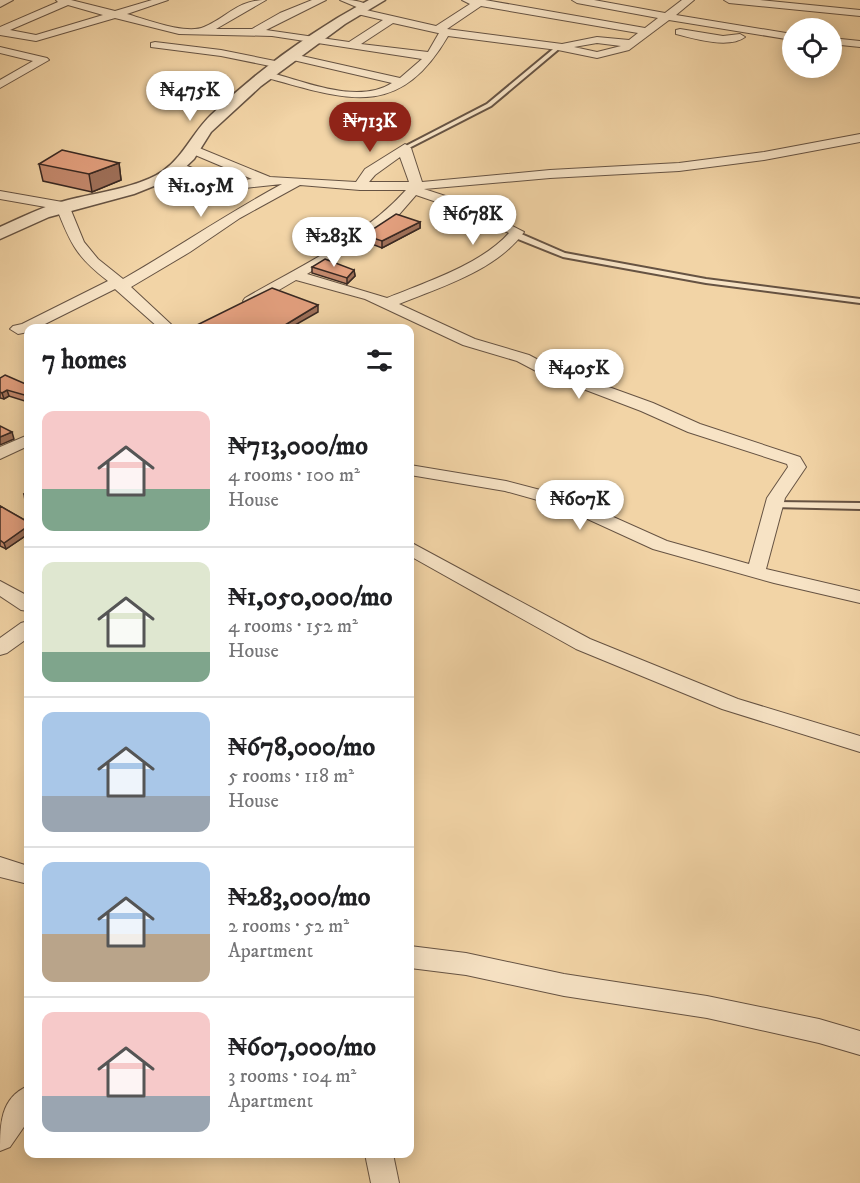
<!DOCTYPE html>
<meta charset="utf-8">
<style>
:root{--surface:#fff;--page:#f2f2f2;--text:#202124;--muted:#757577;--line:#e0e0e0;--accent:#8f2418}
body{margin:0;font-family:"IM FELL DW Pica",serif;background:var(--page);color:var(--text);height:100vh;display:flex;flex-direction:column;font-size:22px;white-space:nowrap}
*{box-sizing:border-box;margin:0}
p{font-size:20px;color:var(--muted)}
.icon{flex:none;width:33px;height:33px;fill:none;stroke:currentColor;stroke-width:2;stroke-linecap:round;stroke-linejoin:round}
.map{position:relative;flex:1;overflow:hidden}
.sheet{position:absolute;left:24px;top:324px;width:390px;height:834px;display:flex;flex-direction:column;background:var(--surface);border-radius:12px;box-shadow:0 3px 15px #0003}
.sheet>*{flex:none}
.controls{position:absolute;left:782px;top:18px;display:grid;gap:12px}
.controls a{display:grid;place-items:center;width:60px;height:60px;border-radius:50%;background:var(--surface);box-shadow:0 3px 15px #0003;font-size:30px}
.price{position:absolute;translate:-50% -51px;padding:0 14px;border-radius:21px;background:#fff;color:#222;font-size:20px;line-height:39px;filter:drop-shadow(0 2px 3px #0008)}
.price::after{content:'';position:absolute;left:50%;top:36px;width:18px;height:14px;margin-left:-9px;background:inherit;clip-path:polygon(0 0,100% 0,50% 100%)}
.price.active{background:var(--accent);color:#fff}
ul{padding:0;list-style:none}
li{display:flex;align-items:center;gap:18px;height:150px;padding:0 18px}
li+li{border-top:2px solid var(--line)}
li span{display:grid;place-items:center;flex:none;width:168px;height:120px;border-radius:12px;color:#555}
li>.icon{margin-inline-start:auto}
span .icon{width:72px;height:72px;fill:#fffc;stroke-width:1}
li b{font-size:26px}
h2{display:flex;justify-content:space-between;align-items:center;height:72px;padding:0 18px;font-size:26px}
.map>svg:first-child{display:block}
</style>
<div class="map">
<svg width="860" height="1183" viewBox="0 0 860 1183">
<rect width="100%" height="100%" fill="#f2d4a6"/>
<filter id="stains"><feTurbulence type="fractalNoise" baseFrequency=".00333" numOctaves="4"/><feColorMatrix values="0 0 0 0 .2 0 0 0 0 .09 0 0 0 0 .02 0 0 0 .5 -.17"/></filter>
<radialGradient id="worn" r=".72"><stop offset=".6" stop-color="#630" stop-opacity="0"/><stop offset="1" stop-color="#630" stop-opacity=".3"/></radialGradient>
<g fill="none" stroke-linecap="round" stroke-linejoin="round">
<!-- service casing -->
<g stroke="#665343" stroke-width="4">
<g id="service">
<polygon points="558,45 561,47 560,48 491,106 407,149 402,148 487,104"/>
<polygon points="513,233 519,233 565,253 706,279 860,299 860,303 706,283 563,257 513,237"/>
<polygon points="775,502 860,503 860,509 772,507 770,505 772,503"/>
</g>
</g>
<!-- minor casing -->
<g stroke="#665343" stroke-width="2">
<g id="minor">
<polygon points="0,0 13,0 0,7"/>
<path d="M56 0H71L115 11 152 0H168L127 14C145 19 186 35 204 27 228 17 237 0 266 0L216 29H252L280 13 312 0H326L266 30 349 42 383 20 353 13V9L359 8 340 0C351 0 362 0 370 7L366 10 436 26 470 4 462 0H485L645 28 658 18 577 3 572 0H594L665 13 682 0H694L676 15 792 34V40L669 20 629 50 597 58 558 50 448 36C398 122 345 99 264 77L262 75 268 72C304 81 357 105 392 83L293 60 287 57 293 54 400 78 422 59 272 36 179 34 115 18 36 41 0 35V27L58 2ZM68 5 103 15 36 35 10 30ZM481 6 638 33 629 40 597 37 562 44 447 29ZM393 23 438 33H439L428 52 361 44ZM597 43 621 46 597 52 574 47Z"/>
<polygon points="724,0 760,0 860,10 860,16 729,3"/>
<path d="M680 29 723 36 740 34 745 37C729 49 695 39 676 34V30Z"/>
<polygon points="831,38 860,41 860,47 831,44"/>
<polygon points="155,42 221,50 280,62 286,65 280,68 221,56 151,47 151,43"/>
<polygon points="0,47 47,58 49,60 0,88 0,80 33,61 0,53"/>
<path d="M860 134V142L764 160 679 171 550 178 424 189 467 203 524 232C497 270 441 287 399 304L475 339 529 355 548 365 653 403 700 424 800 457 806 467 785 498 766 569 860 591V603L774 583 653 549 559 506 505 491 410 475V465L506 481 571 498 667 541 749 564 767 498 788 467 787 464 688 432 641 411 536 371 517 361 463 345 365 299 296 280 255 304H245L243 301 245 298C300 266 363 238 406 190H360L300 185 240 218 190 252 131 287 175 328H159L115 289 37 328H28V332L18 334 10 329 13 326 22 324 108 281C77 257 71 245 57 209L0 199V191L68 203 84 242 98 259 123 279C177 248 228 213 282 184L227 190 172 169 171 166 177 162 228 182 252 179 188 152 186 149 192 145 270 177 356 182 365 169 405 144 411 148 422 182 550 170 679 163 764 152ZM400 157 409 182H369L375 175ZM416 195 457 209 509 233C482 264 424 283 387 298L307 274 396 218Z"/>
<polygon points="28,435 28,446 0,459 0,447"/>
<polygon points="410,542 590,639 738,699 860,736 860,752 722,709 576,649 410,556"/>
<polygon points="0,581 28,596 28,611 21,610 0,596"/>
<polygon points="28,621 28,638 7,653 0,655 0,638 21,623"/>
<polygon points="0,857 28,866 28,884 0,877"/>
<polygon points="410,946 466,953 564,974 707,996 819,1019 860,1031 860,1055 819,1043 707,1018 564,996 466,975 410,968"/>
<path d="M28 1086V1121L10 1147 0 1151C0 1125 0 1098 28 1086Z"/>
<polygon points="365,1154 393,1154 399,1183 371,1183"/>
</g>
</g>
<!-- tertiary casing -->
<g stroke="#665343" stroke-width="3">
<path id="tertiary" d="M369 0H385L345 24 261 86 211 132 194 159 174 178 134 194 49 217 0 239V227C22 217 44 206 68 200 95 193 141 187 163 171 184 156 193 132 211 115 257 71 313 30 369 0Z"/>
</g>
<!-- service -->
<use href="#service" fill="#f7e3c5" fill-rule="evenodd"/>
<!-- minor -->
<use href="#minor" fill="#f7e3c5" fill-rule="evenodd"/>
<!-- tertiary -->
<use href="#tertiary" fill="#f7e3c5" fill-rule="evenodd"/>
</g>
<!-- wall -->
<g fill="#c58a6e" stroke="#382822" stroke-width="1.5">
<polygon points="119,163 121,180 92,192 43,181 39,164"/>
<polygon points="420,222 420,228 382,248 364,241 364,235"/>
<polygon points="312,267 354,270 355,276 347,284 312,273"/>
<polygon points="0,378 28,385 28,402 9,396 4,399 0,398"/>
<polygon points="28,492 28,504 25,501 24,494"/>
<polygon points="0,506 28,522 28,534 6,549 0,546"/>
</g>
<!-- shaded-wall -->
<g fill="#a0715a" stroke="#382822" stroke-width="1.5">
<polygon points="119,163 121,180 92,192 89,174"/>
<polygon points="420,222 420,228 382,248 382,241"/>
<polygon points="354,270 355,276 347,284 347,278"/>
<polygon points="318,305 318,312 290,328 280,328"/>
<polygon points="7,390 9,396 4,399 2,393"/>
<polygon points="12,432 14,439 0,445 0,437"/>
<polygon points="28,526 28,534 6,549 4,543"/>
</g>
<!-- building -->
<g fill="#e5a180" stroke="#382822" stroke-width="1.5">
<polygon points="62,150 119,163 89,174 39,164"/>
<polygon points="396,214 420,222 382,241 364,235"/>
<polygon points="325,259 354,270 347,278 312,267"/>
<polygon points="272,288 318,305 280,328 282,328 191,328"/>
<polygon points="5,375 28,385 28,396 7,390 2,393 0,392 0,378"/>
<polygon points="0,426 12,432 0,437"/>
<polygon points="28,492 28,498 24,494"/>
<polygon points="0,506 28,522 28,526 4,543 0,540"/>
</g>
<rect width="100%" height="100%" filter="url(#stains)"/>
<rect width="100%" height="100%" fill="url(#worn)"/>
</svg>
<div class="controls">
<a><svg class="icon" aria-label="locate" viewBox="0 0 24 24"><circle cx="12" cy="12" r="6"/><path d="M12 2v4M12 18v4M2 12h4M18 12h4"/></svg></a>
</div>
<b class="price" style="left:190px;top:122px">₦475K</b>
<b class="price active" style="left:370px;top:153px">₦713K</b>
<b class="price" style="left:201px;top:218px">₦1.05M</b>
<b class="price" style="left:473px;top:246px">₦678K</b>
<b class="price" style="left:334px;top:268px">₦283K</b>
<b class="price" style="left:579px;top:400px">₦405K</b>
<b class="price" style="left:580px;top:531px">₦607K</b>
<section class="sheet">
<h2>7 homes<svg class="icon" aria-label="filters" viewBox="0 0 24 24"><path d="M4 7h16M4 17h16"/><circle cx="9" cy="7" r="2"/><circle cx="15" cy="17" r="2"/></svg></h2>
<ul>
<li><span style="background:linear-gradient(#f6c9c9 65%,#7fa58c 0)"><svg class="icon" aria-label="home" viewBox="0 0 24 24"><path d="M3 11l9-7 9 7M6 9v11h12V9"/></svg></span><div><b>₦713,000/mo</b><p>4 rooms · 100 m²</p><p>House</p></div></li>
<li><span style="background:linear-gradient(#dfe7d0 75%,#7fa58c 0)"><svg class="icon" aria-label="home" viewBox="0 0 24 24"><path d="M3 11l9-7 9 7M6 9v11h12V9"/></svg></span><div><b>₦1,050,000/mo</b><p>4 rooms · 152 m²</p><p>House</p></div></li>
<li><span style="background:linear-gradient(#a9c7e8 70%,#9aa5b1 0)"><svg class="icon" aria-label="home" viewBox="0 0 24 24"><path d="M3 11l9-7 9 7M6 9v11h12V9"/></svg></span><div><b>₦678,000/mo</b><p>5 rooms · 118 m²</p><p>House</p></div></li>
<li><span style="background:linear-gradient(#a9c7e8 60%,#b9a48a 0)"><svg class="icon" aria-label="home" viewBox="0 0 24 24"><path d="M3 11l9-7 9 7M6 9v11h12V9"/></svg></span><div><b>₦283,000/mo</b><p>2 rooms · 52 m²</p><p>Apartment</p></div></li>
<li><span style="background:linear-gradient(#f6c9c9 70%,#9aa5b1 0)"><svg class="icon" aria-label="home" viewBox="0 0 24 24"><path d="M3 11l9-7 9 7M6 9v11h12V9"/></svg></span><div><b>₦607,000/mo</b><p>3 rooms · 104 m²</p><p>Apartment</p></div></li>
</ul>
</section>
</div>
